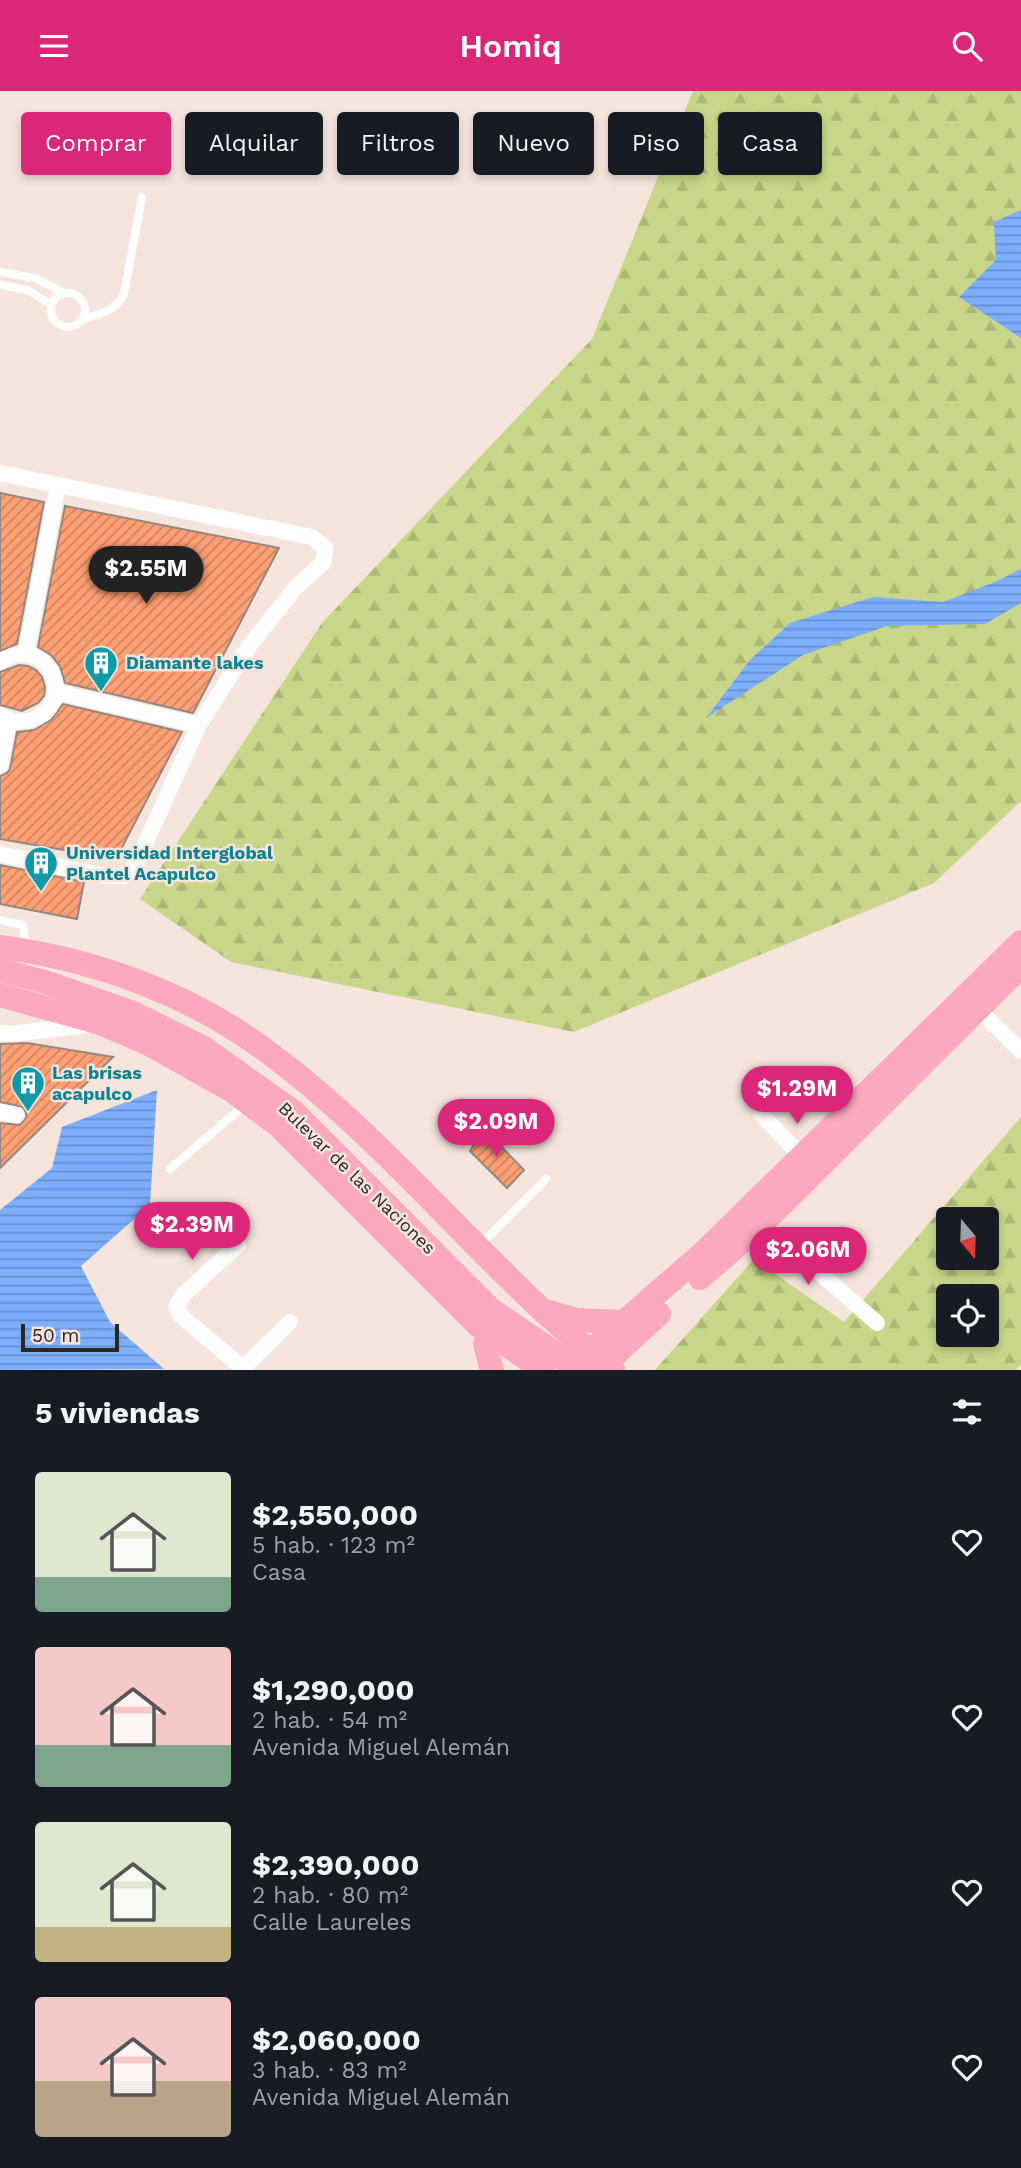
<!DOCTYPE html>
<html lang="es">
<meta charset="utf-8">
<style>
:root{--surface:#171b24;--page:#242831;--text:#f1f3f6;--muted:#9ea1a6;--accent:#db2777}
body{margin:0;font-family:"Work Sans",sans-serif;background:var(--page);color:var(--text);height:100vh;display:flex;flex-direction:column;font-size:26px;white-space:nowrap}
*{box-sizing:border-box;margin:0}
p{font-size:23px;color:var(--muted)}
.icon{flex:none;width:38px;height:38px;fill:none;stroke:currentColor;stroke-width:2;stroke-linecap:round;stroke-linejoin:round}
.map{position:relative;height:1279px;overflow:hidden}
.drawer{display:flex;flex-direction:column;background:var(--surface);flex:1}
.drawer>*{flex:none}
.banner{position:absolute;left:21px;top:21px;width:980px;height:63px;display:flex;gap:14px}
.needle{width:46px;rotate:161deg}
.buttons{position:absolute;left:936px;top:1116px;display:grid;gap:14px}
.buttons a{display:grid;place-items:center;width:63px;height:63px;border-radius:7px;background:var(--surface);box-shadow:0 4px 10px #0003;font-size:35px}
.scale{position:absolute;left:21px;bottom:18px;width:98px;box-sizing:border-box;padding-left:7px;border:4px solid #2c2623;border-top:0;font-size:19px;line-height:24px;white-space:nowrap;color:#2c2623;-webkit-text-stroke:5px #f6e5dd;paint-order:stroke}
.price{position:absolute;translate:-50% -60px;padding:0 16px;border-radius:24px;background:var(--accent);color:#fff;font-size:23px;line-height:46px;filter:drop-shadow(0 2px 4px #0008)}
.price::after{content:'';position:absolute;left:50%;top:42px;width:21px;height:16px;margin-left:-10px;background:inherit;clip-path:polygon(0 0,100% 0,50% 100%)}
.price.selected{background:#222;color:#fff}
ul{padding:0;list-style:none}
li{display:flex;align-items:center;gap:21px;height:175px;padding:0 35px}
li span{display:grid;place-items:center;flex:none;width:196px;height:140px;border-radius:7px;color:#555}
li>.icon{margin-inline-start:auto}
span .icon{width:84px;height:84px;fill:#fffc;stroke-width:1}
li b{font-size:30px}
h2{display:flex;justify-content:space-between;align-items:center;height:84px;padding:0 35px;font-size:30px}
.pill{padding:0 24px;border-radius:7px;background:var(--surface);box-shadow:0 4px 10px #0003;font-size:24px;line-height:63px}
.pill.selected{background:var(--accent);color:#fff}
header{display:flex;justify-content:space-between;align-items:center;height:91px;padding:0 35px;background:var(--accent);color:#fff;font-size:32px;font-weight:600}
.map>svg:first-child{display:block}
</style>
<header><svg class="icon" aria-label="menu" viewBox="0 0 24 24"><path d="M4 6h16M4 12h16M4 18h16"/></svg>Homiq<svg class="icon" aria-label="search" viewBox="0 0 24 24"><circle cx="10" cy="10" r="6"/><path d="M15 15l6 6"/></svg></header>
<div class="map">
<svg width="1021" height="1279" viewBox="0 0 1021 1279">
<defs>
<pattern id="forest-firs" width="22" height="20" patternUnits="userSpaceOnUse" patternTransform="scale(1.75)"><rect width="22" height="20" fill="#c7d688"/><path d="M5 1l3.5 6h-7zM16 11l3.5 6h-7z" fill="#abb875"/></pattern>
<pattern id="water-rules" width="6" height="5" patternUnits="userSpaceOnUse" patternTransform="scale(1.75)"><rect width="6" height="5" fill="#7eaefe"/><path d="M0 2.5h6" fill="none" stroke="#678dcd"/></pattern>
<pattern id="building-hatch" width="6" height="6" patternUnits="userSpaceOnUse" patternTransform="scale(1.75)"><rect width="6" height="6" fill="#ffa075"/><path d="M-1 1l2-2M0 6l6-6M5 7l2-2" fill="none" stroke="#cf8260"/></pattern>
</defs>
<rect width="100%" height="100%" fill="#f6e5dd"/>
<!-- forest -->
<g fill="url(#forest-firs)" fill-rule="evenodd">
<polygon points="693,0 1021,0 1021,710 934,792 574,941 231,871 140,808 322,532 592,248"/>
<path d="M1021 1026V1273L1016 1279H655L754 1168 844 1231ZM948 1129H987V1167H948ZM948 1206H987V1244H948Z"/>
</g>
<!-- water -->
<g fill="url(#water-rules)">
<polygon points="1021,119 1021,247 959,206 996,169 994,131"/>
<polygon points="1021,478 1021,512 985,533 887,535 803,564 706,627 750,569 790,532 873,506 943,511 995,491"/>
<polygon points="157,999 150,1114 81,1175 110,1231 164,1278 0,1279 0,1119 52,1077 62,1036"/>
</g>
<!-- building -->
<g fill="url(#building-hatch)" stroke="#95867f" stroke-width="2">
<polygon points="0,402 44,411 17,553 0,560"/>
<polygon points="65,415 279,457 193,622 65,592 60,575 51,564 38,556"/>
<polygon points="19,574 28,575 36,579 42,586 45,596 44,605 38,612 22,620 0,614 0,581"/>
<polygon points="63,613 182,641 116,768 0,748 0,685 7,682 10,678 17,641 34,639 51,629"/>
<polygon points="0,774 84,791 77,828 0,813"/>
<polygon points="27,952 113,966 0,1077 0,1032 20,1034 27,1025 23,1016 0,1011 0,953"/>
<polygon points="484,1038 524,1079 507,1097 470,1060"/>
</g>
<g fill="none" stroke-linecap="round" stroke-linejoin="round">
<!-- lane -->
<g stroke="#fff" stroke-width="8">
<polyline points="0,181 35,187 64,202"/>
<polyline points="0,194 28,199 51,214"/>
<circle cx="68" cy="219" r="17"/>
<path d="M81 229C99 223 115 221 124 203L142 106"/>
<polyline points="0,829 23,834 26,856"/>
<polyline points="170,1078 239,1019"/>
<polyline points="480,1154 546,1088"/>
</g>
<!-- street -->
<g stroke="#fff" stroke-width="16">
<polyline points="0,382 312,446 326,457 323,472 297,495 250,554 199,634 136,773 125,785 105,785 0,763"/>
<polyline points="26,563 58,394"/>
<path d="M0 571C46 539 81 612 31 629 20 633 10 630 0 624"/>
<polyline points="56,601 199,634"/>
<polyline points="0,675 9,630"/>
<polyline points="977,917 1021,960"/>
<polyline points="0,942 11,943 88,934"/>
<polyline points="764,1010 761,1023 803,1067"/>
<polyline points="0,1021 17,1024"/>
<polyline points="763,1132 877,1232"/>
<polyline points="238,1154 184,1203 176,1215 181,1225 243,1277"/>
<polyline points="241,1279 290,1231"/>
</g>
<!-- primary -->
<g stroke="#fca8bf" stroke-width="24">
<path d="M0 856C96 869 191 903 269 962 369 1036 449 1132 540 1217 563 1239 588 1258 613 1279"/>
<polyline points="0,879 45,891 131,921 204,957 295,1022 490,1218 580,1279"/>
<polyline points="0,904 100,932 149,953 231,999 279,1035 479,1235 543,1279"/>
<polyline points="700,1187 763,1132 1020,876"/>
<polyline points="549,1221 576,1229 623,1231"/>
<polyline points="485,1253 492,1279"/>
<polyline points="579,1270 702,1163 1021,851"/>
<polyline points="598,1279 659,1223"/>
</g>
</g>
<!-- icons -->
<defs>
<g id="building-pin" transform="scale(1.75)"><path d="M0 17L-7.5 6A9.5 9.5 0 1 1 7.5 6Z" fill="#0f9aa8" stroke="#f6e5dd"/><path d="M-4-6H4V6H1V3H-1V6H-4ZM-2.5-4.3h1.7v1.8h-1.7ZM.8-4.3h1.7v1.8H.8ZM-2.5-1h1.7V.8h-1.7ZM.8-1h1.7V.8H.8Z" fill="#fff"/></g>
</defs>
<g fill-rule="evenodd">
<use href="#building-pin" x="101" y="572"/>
<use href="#building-pin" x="41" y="772"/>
<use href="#building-pin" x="28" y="992"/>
</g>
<g text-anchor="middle" stroke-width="5" stroke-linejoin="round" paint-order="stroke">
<!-- culture labels -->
<g font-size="18" font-weight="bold" fill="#0d838f" stroke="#f6e5dd" text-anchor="start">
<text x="126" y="578">Diamante lakes</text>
<text x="66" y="768">Universidad Interglobal<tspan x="66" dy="21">Plantel Acapulco</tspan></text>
<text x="52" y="988">Las brisas<tspan x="52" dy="21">acapulco</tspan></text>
</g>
<!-- street labels -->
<g font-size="18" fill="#2c2623" stroke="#f6e5dd">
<text transform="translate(357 1087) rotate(44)" y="6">Bulevar de las Naciones</text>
</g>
</g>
</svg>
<div class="buttons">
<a><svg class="needle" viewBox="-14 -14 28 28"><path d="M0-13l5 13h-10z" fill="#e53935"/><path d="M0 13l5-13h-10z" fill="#9ea1a6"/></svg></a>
<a><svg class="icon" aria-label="locate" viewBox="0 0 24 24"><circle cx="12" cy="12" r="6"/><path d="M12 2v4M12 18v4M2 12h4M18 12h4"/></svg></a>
</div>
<div class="scale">50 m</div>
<b class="price selected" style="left:146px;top:515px">$2.55M</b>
<b class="price" style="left:797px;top:1035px">$1.29M</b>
<b class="price" style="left:496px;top:1068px">$2.09M</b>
<b class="price" style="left:192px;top:1171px">$2.39M</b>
<b class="price" style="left:808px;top:1196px">$2.06M</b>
<div class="banner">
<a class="pill selected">Comprar</a>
<a class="pill">Alquilar</a>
<a class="pill">Filtros</a>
<a class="pill">Nuevo</a>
<a class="pill">Piso</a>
<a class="pill">Casa</a>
</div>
</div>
<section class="drawer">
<h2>5 viviendas<svg class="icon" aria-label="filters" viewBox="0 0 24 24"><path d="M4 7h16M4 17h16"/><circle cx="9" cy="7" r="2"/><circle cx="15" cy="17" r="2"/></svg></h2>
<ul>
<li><span style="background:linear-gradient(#dfe7d0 75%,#7fa58c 0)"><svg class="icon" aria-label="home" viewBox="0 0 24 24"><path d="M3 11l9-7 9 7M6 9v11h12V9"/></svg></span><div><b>$2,550,000</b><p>5 hab. · 123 m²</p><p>Casa</p></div><svg class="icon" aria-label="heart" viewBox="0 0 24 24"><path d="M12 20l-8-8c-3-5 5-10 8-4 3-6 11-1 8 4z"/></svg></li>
<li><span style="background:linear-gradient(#f6c9c9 70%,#7fa58c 0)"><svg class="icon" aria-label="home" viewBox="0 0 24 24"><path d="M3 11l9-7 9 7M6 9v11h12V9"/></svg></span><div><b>$1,290,000</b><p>2 hab. · 54 m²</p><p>Avenida Miguel Alemán</p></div><svg class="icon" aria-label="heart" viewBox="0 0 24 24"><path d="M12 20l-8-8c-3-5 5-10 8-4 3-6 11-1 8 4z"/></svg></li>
<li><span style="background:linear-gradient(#dfe7d0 75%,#c2b280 0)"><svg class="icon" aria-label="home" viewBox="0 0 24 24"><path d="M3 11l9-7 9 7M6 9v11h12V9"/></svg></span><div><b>$2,390,000</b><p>2 hab. · 80 m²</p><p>Calle Laureles</p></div><svg class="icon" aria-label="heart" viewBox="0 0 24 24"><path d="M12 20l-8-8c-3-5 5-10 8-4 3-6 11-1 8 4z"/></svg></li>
<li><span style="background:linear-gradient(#f6c9c9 60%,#b9a48a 0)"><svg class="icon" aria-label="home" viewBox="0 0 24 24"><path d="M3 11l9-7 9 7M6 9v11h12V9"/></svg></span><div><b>$2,060,000</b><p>3 hab. · 83 m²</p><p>Avenida Miguel Alemán</p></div><svg class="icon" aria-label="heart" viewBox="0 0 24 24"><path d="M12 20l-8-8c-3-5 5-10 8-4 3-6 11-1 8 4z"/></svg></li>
</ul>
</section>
